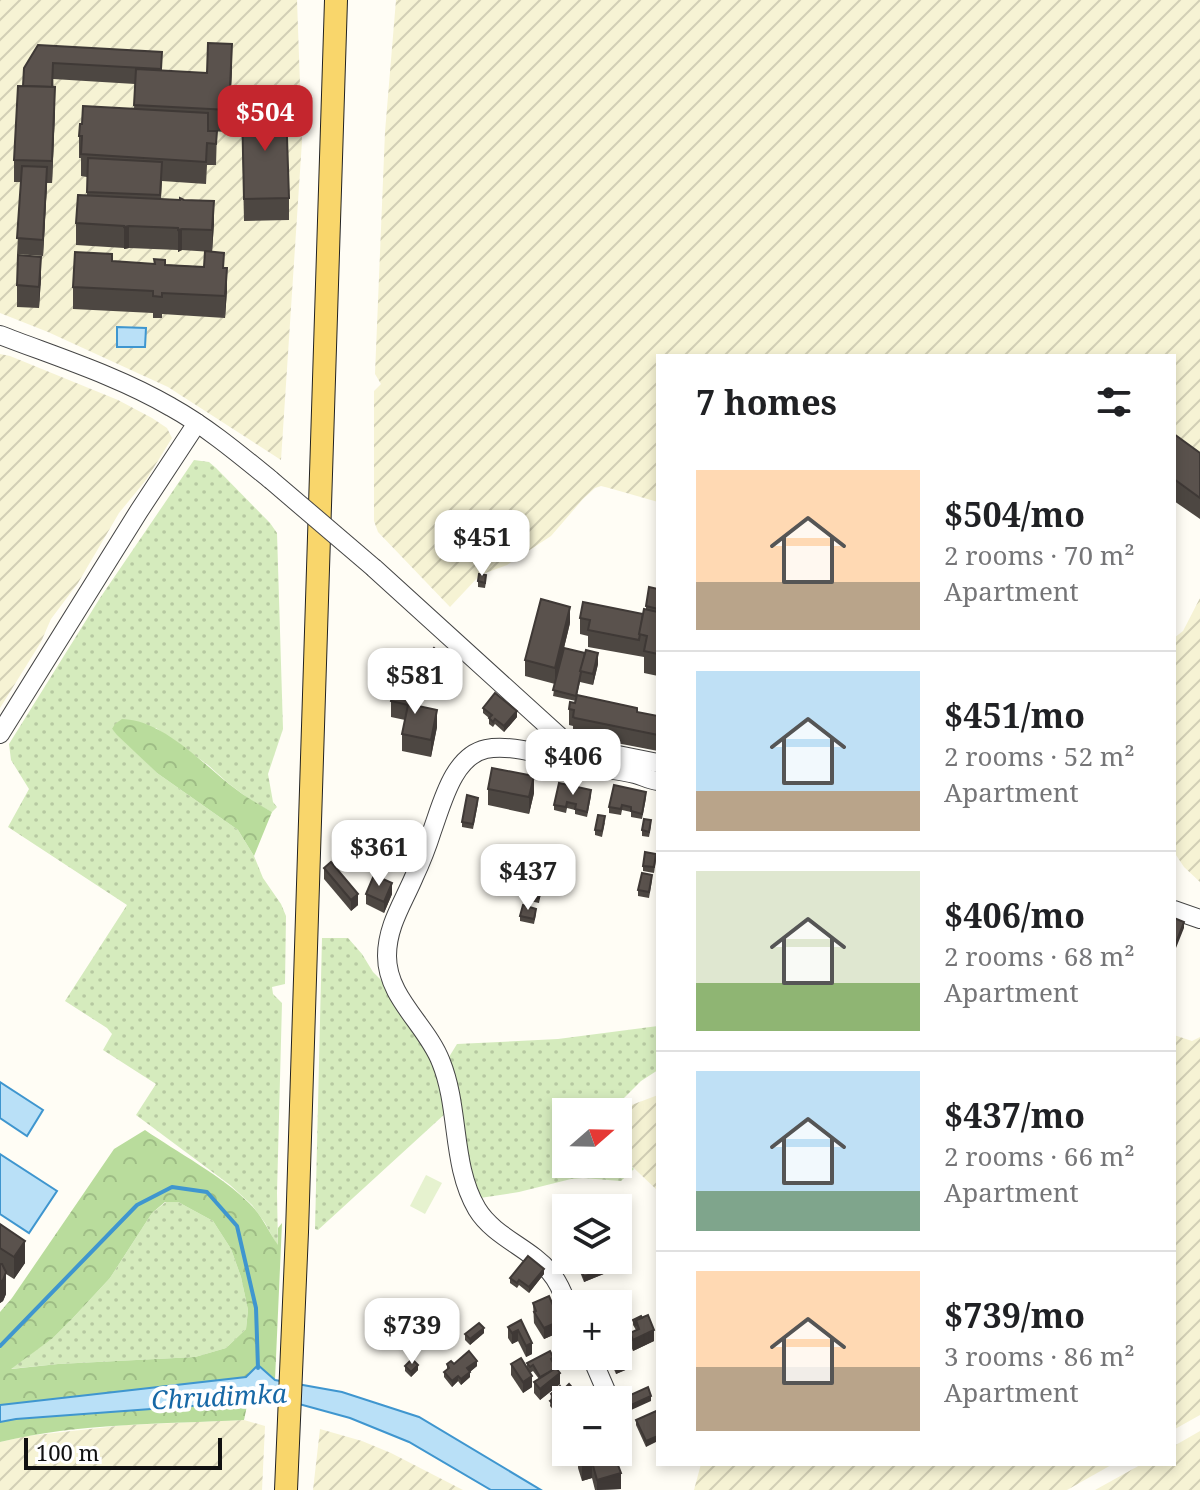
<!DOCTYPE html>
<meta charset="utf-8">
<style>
:root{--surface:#fff;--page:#f2f2f2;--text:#202124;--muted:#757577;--line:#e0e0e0;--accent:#c4262e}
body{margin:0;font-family:"Noto Serif",serif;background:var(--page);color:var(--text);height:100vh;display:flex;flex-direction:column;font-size:30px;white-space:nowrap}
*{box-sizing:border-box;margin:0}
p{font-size:26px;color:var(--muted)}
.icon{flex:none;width:44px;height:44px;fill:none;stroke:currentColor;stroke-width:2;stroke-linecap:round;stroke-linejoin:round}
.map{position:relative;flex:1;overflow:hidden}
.panel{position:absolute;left:656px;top:354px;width:520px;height:1112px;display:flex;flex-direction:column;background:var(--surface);border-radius:0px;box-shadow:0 4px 12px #0003}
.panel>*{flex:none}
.needle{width:52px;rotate:70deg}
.fabs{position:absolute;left:552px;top:1098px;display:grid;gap:16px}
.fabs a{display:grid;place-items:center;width:80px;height:80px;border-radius:0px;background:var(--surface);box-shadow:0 4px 12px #0003;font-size:40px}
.scale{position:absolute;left:24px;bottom:20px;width:198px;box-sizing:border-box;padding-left:8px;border:4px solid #111;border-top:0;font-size:22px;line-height:28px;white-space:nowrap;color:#111;-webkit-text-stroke:6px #fff;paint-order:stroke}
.price{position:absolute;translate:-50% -68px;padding:0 18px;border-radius:16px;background:#fff;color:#222;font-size:26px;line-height:52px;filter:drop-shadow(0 2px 4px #0008)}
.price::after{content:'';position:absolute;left:50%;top:48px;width:24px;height:18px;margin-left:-12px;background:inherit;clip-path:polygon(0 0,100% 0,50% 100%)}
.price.on{background:var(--accent);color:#fff}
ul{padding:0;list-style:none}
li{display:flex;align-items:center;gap:24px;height:200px;padding:0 40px}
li+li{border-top:2px solid var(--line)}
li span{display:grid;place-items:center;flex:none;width:224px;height:160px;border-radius:0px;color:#555}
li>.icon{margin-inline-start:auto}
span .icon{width:96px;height:96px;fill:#fffc;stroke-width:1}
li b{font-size:34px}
h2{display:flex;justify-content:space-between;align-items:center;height:96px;padding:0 40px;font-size:34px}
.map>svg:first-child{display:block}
</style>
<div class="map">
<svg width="1200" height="1490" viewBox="0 0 1200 1490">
<defs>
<pattern id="farmland-furrows" width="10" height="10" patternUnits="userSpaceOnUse" patternTransform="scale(2)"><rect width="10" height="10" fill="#f6f3d4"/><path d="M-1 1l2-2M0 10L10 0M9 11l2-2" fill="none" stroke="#d2cfb5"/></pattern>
<pattern id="grass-dots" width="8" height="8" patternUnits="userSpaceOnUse" patternTransform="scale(2)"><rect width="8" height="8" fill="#d5ebbd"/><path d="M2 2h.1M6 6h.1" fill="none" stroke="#b6c8a1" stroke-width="1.8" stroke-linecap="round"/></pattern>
<pattern id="forest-crowns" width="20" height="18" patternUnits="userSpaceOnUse" patternTransform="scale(2)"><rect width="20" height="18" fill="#b9dc9c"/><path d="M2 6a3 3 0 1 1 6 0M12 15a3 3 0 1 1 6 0" fill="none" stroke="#9ebc85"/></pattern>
</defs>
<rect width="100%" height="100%" fill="#fffdf5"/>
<!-- farmland -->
<g fill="url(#farmland-furrows)">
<polygon points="0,0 297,0 302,141 281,460 168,387 48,332 0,313"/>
<polygon points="396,0 1200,0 1200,461 1174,444 1174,356 658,356 658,502 609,488 601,486 595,488 583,499 551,536 507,565 480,575 450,607 378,532 374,521 374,391 381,384 375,374 385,132"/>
<polygon points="0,354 10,356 118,400 152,418 167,428 172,438 146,480 119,513 78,583 51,619 41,642 0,708"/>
<polygon points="1200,598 1200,882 1184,867 1174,852 1174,638 1183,631"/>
<polygon points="1174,1035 1192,1041 1200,1037 1200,1415 1175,1429"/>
<polygon points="658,1095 658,1191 618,1153 618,1112 613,1112"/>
<polygon points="244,1420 265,1426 262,1490 0,1490 0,1442 27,1436 126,1425"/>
<polygon points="320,1429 362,1441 391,1453 463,1490 313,1490"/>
<polygon points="1200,1431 1200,1490 1095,1490 1142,1464 1174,1464 1174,1446"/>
<polygon points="701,1464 1113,1464 1067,1490 694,1490"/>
</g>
<!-- grass -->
<g fill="url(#grass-dots)">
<polygon points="194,460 209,462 216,468 270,523 277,533 283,729 268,774 273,802 277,807 272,812 253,802 228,783 208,765 156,728 112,729 157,773 238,830 254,856 263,878 281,904 286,916 285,984 272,987 273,994 282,1003 277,1193 278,1247 265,1223 252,1205 230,1185 136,1115 156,1084 103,1050 112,1034 107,1028 65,1001 127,905 8,827 29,789 11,760 9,744 100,598"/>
<polygon points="322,938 348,938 362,954 373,972 390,989 431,1056 447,1112 318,1230 315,1229"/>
<polygon points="658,1026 658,1070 641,1081 610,1112 566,1112 566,1164 618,1164 618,1153 634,1169 621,1181 583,1178 571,1179 519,1192 480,1198 471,1170 459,1099 449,1064 449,1057 457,1044 558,1039"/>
<polygon points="166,1202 178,1202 213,1221 231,1249 241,1277 248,1310 246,1329 226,1348 195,1357 58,1364 9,1369 53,1338 72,1319 110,1278 152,1213"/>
</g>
<!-- forest -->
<g fill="url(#forest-crowns)" fill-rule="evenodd">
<path d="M122 719C162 720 200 761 229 784 243 795 257 804 272 812L254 856 238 830 157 773 117 735 112 729 115 724Z"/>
<path d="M145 1130C177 1152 222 1176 249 1203 262 1215 268 1231 278 1245V1228L282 1223 275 1380 247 1377 0 1405V1312L12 1298 114 1149ZM165 1202H178L213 1221 231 1249 241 1277 248 1310 246 1329 226 1348 195 1357 58 1364 11 1369 53 1338 72 1319 110 1278 152 1213Z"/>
<path d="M248 1401 244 1420C163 1424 79 1423 0 1442V1422L16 1419Z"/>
</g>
<!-- pitch -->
<polygon fill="#e6f2cf" points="426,1175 442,1183 425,1214 410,1206"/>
<!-- water -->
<g fill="#b9e0f7" stroke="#3f96cf" stroke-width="2">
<polygon points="117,327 146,328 145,347 117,347"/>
<polygon points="0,1082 43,1110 27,1136 0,1118"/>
<polygon points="0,1154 57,1191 29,1233 0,1214"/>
<polygon points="258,1365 275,1380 342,1392 419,1417 541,1490 491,1490 409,1442 350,1418 299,1404 272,1400 16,1419 0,1422 0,1405 246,1377"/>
</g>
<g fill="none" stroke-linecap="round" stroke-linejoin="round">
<!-- stream -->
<polyline stroke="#3f96cf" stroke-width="4" points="0,1346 137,1205 172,1187 207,1192 237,1226 256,1308 258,1368"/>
<!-- minor casing -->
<g stroke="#444" stroke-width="20">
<g id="minor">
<path d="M0 335C57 357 118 376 171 407 207 427 239 454 271 480"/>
<polyline points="374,568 560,737 583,748 658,763"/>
<polyline points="0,734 139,511 197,423"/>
<polyline points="1174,910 1200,919"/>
<path d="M567 1304C563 1293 558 1281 550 1272 530 1248 494 1237 477 1209 451 1165 460 1109 441 1062 427 1025 387 998 387 956 387 926 403 903 414 877 421 862 427 847 432 831 442 804 453 756 486 749 516 743 558 760 587 766 603 769 619 770 635 774 643 776 649 780 658 781"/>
<polyline points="591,1356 610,1400"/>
</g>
</g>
<!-- major casing -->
<g stroke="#222" stroke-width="24">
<polyline id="major" points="286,1490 297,1232 336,0"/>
</g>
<!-- minor -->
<use href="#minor" stroke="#fff" stroke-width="18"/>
<!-- major -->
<use href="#major" stroke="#f9d66b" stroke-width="22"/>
<!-- minor-bridge casing -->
<g stroke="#444" stroke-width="20" stroke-linecap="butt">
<polyline id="minor-bridge" points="271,480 374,568"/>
</g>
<!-- minor-bridge -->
<use href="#minor-bridge" stroke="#fff" stroke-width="18"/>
</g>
<!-- wall -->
<g fill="#4d4742">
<polygon points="38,45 162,52 162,71 207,73 232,66 229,132 208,131 217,131 216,165 207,165 206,184 162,181 161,199 214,223 212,252 182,250 178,252 178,250 129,248 124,249 124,248 76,245 76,223 87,195 87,177 81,176 81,158 79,158 79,136 82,124 134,109 135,84 53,79 55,109 52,183 47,183 43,256 17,254 21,182 14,182 14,160 23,86"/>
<polygon points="242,129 289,198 289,220 244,221"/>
<polygon points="112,261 224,268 227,290 225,318 162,314 162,318 153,318 153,313 73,309 73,287"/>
<polygon points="41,278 39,308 17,307 17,285"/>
<polygon points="1174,434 1200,453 1200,519 1174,501"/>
<polygon points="478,581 486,581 485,588 478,587"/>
<polygon points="658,589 658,676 644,673 644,657 588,647 588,636 580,634 580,618 643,614 646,609 646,606"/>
<polygon points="570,623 564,648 598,664 593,685 580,682 577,695 637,712 658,716 658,751 575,735 573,733 573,726 569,725 569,709 575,703 576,701 553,696 555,684 525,676 525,660"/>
<polygon points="421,663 455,672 438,690 432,685 430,678 421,669"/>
<polygon points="408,694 411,705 437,727 431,757 402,751 402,734 405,720 391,717 391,701"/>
<polygon points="483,708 517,717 504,732 495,724 493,727 489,724 489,718 483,713"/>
<polygon points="488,789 534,793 529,814 488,805"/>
<polygon points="591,796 587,817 575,814 575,810 567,808 566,813 554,810 554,805"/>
<polygon points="646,798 642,819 631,817 631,812 622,810 621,815 609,813 609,807"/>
<polygon points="478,803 473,829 462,827 462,822"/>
<polygon points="605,822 602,837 595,835 595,830"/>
<polygon points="651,826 649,837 642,836 642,830"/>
<polygon points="656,859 654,873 643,871 643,866"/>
<polygon points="324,868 358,905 351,911 324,879"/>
<polygon points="546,871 544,882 530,879 530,873"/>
<polygon points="652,880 649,898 638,896 638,890"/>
<polygon points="541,893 539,903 525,900 525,895"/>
<polygon points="366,894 392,894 384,913 366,904"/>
<polygon points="536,914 534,924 520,921 520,916"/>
<polygon points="0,1224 25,1263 14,1279 6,1274 6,1294 3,1301 0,1303"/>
<polygon points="579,1260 603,1260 606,1273 584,1282 578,1267"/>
<polygon points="544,1274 529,1293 519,1285 517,1288 510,1283 510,1278"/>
<polygon points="533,1303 560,1332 544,1339 534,1323"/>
<polygon points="521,1320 532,1354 526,1357 518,1341 512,1344 508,1338 508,1327"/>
<polygon points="633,1320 654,1341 633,1351 630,1344 630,1333 636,1330 633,1325"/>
<polygon points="484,1333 470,1345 465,1340 465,1334"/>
<polygon points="618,1336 625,1348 624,1348 630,1368 616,1374 613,1367 610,1368 605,1356 618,1356"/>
<polygon points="527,1363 553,1363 560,1384 540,1400 534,1393 534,1382 539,1379 533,1371 530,1373 527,1369"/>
<polygon points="447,1364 477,1366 470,1372 470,1377 461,1385 458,1381 452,1387 444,1377 444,1372 447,1370"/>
<polygon points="511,1364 532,1387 523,1393 511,1375"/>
<polygon points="405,1366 418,1370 411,1377 405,1371"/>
<polygon points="563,1390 582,1400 566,1400 566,1418 563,1421 550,1406 551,1394"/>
<polygon points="658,1416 646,1447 636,1425 636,1420"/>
<polygon points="578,1452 608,1452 621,1489 595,1490 592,1478 582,1481 578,1468"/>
</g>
<!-- shaded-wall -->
<g fill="#3f3936">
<polygon points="232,44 232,66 229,132 229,110"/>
<polygon points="55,87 55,109 52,183 52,161"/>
<polygon points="47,167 47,183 43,256 43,240"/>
<polygon points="214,201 214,223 212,252 212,230"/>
<polygon points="129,226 129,248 124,249 124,227"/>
<polygon points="182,229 182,250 178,252 178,230"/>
<polygon points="41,257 41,278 39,308 39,287"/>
<polygon points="227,268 227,290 225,318 225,296"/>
<polygon points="570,607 570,623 555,684 555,668"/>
<polygon points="598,653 598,664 593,685 593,674"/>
<polygon points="455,666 455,672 438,690 438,685"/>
<polygon points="437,710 437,727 431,757 431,740"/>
<polygon points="517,711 517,717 504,732 504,726"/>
<polygon points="534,776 534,793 529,814 529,797"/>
<polygon points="392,883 392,894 384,913 384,902"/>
<polygon points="358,894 358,905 351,911 351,900"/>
<polygon points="1184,922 1184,928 1174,953 1174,948"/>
<polygon points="25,1241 25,1263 14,1279 14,1257"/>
<polygon points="606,1267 606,1273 584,1282 584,1277"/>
<polygon points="544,1269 544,1274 529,1293 529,1287"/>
<polygon points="6,1272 6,1294 3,1301 0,1303 0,1282"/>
<polygon points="631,1319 631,1324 618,1330 618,1324"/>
<polygon points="560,1321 560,1332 544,1339 544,1328"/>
<polygon points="484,1328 484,1333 470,1345 470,1339"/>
<polygon points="518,1330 518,1341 512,1344 512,1333"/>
<polygon points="654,1330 654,1341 633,1351 633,1340"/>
<polygon points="532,1343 532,1354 526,1357 526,1346"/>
<polygon points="477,1361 477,1366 467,1374 467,1368"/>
<polygon points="630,1362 630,1368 616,1374 616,1369"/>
<polygon points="418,1365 418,1370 411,1377 411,1372"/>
<polygon points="470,1372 470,1377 461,1385 461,1379"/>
<polygon points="560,1373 560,1384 540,1400 540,1389"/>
<polygon points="458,1376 458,1381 452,1387 452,1381"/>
<polygon points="532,1376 532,1387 523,1393 523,1382"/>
<polygon points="651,1396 651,1401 629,1411 629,1406"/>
<polygon points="658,1436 658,1441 646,1447 646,1441"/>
<polygon points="592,1462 592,1478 582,1481 582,1465"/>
<polygon points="621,1473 621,1489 597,1490 597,1480"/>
</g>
<!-- building -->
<g fill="#5a524d" stroke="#3f3936" stroke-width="2">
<polygon points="208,43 232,44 229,110 134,105 136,69 207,73"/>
<polygon points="38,45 162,52 161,69 53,63 52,87 23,86 24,68"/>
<polygon points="18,86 55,87 52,161 14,160"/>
<polygon points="83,106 208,113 208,131 217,131 216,144 207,143 206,162 81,154 82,136 79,136 80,124 82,124"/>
<polygon points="242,107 286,107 289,198 244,199"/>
<polygon points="88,158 162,162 160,195 87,192"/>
<polygon points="22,166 47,167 43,240 17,238"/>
<polygon points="78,195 180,200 180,198 184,200 214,201 212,230 182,229 178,230 178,228 129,226 124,227 124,226 76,223"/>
<polygon points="205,251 224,253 223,268 227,268 225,296 162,293 162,297 153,296 153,291 73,287 75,252 112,254 112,261 155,264 154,259 165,260 165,265 204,267"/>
<polygon points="18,255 41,257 39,287 17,285"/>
<polygon points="1174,434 1200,453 1200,498 1174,479"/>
<polygon points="479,574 486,575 485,583 478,581"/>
<polygon points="649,587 658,589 658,609 646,606"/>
<polygon points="541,599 570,607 555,668 525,660"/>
<polygon points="583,602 643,614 639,640 588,630 590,620 580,618"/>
<polygon points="644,609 658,612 658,654 644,651 647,636 639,634"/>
<polygon points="434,648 455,666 438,685 432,680 433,678 430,675 432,674 421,663"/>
<polygon points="564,648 585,653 576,696 553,690"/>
<polygon points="586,650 598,653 593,674 580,671"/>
<polygon points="395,685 408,688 407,694 411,695 409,704 437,710 431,740 402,734 408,705 391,701"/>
<polygon points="495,693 517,711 504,726 495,719 493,722 489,718 492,715 483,708"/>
<polygon points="577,695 637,708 637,712 658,716 658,735 575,718 573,717 574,710 569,709 570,702 575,703"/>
<polygon points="492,768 534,776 529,797 488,789"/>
<polygon points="559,783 591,790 587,812 575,809 576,804 571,803 567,802 566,807 554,805"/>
<polygon points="614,785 646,792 642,814 631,811 631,807 622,805 621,809 609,807"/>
<polygon points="467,795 478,798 473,824 462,822"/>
<polygon points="598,815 605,816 602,831 595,830"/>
<polygon points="644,819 651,820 649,832 642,830"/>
<polygon points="645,852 656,854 654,867 643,866"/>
<polygon points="331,862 358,894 351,900 324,868"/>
<polygon points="532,863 546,866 544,876 530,873"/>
<polygon points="642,873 652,875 649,892 638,890"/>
<polygon points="374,875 392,883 384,902 366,894"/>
<polygon points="527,884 541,887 539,898 525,895"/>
<polygon points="523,905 536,909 534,919 520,916"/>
<polygon points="1174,918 1184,922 1174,948"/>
<polygon points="0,1224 25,1241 14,1257 0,1248"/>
<polygon points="528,1256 544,1269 529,1287 519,1280 517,1283 510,1278"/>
<polygon points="581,1260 603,1260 606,1267 584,1277 578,1262"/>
<polygon points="0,1264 2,1264 6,1272 3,1280 0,1282"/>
<polygon points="594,1293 597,1299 605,1296 609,1304 584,1304 582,1299"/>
<polygon points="549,1296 560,1321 544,1328 534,1312 536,1311 533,1303"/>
<polygon points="629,1313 631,1319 618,1324 618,1318"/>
<polygon points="648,1315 654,1330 633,1340 630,1333 639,1329 636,1320"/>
<polygon points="641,1316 642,1318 636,1320 636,1326 633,1320"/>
<polygon points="521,1320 532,1343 526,1346 518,1330 512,1333 508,1327"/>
<polygon points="479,1323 484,1328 470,1339 465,1334"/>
<polygon points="618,1336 619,1339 623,1337 625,1342 621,1344 630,1362 616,1369 613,1361 610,1362 607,1356 618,1356"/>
<polygon points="469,1351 477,1361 467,1368 470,1372 461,1379 458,1376 452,1381 444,1372 449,1368 447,1364 451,1361 454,1364"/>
<polygon points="550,1351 553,1357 551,1359 556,1368 540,1377 533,1365 530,1367 527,1363"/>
<polygon points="521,1358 532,1376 523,1382 511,1364"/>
<polygon points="412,1359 418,1365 411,1372 405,1366"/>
<polygon points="556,1368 560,1373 540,1389 534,1382"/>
<polygon points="569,1384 582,1399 566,1400 566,1413 563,1415 550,1401 554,1398 551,1394 560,1386 563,1390"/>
<polygon points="648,1387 651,1396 629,1406 626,1397"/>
<polygon points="656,1411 658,1416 658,1436 646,1441 636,1420"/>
<polygon points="578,1452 608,1452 611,1461 616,1460 621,1473 597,1480 592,1462 582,1465"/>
</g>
<g text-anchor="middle" stroke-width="8" stroke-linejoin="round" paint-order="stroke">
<!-- water labels -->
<g font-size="26" font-style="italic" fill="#1768a6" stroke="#fff">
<text transform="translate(219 1397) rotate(-3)" y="9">Chrudimka</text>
</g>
</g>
</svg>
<div class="fabs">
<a><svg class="needle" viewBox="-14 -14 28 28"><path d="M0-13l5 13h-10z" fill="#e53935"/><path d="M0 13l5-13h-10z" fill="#757577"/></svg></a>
<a><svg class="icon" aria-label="layers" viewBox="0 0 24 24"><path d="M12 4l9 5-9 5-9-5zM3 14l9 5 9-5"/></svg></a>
<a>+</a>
<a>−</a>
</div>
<div class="scale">100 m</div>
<b class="price on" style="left:265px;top:153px">$504</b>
<b class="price" style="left:482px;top:578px">$451</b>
<b class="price" style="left:415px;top:716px">$581</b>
<b class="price" style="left:573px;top:797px">$406</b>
<b class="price" style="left:379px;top:888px">$361</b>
<b class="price" style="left:528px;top:912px">$437</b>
<b class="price" style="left:412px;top:1366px">$739</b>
<section class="panel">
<h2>7 homes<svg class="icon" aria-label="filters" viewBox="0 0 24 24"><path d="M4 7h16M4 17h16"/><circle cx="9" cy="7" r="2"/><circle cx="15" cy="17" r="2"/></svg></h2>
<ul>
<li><span style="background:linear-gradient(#ffd9b3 70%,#b9a48a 0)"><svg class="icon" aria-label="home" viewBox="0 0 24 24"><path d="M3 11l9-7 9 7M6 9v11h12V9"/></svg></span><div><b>$504/mo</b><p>2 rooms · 70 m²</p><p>Apartment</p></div></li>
<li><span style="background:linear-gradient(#bfe0f5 75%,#b9a48a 0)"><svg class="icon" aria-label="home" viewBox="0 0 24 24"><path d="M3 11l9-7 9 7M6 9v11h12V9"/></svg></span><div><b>$451/mo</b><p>2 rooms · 52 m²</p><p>Apartment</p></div></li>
<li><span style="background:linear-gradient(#dfe7d0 70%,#8fb573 0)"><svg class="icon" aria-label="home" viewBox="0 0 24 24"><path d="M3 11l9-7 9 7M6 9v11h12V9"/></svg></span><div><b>$406/mo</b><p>2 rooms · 68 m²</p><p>Apartment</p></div></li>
<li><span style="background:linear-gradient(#bfe0f5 75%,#7fa58c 0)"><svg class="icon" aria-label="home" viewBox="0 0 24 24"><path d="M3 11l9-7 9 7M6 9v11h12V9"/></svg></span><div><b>$437/mo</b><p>2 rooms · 66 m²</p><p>Apartment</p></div></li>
<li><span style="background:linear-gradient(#ffd9b3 60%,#b9a48a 0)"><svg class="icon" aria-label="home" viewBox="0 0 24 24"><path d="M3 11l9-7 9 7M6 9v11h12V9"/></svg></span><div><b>$739/mo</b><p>3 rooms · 86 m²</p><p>Apartment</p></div></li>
</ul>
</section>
</div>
